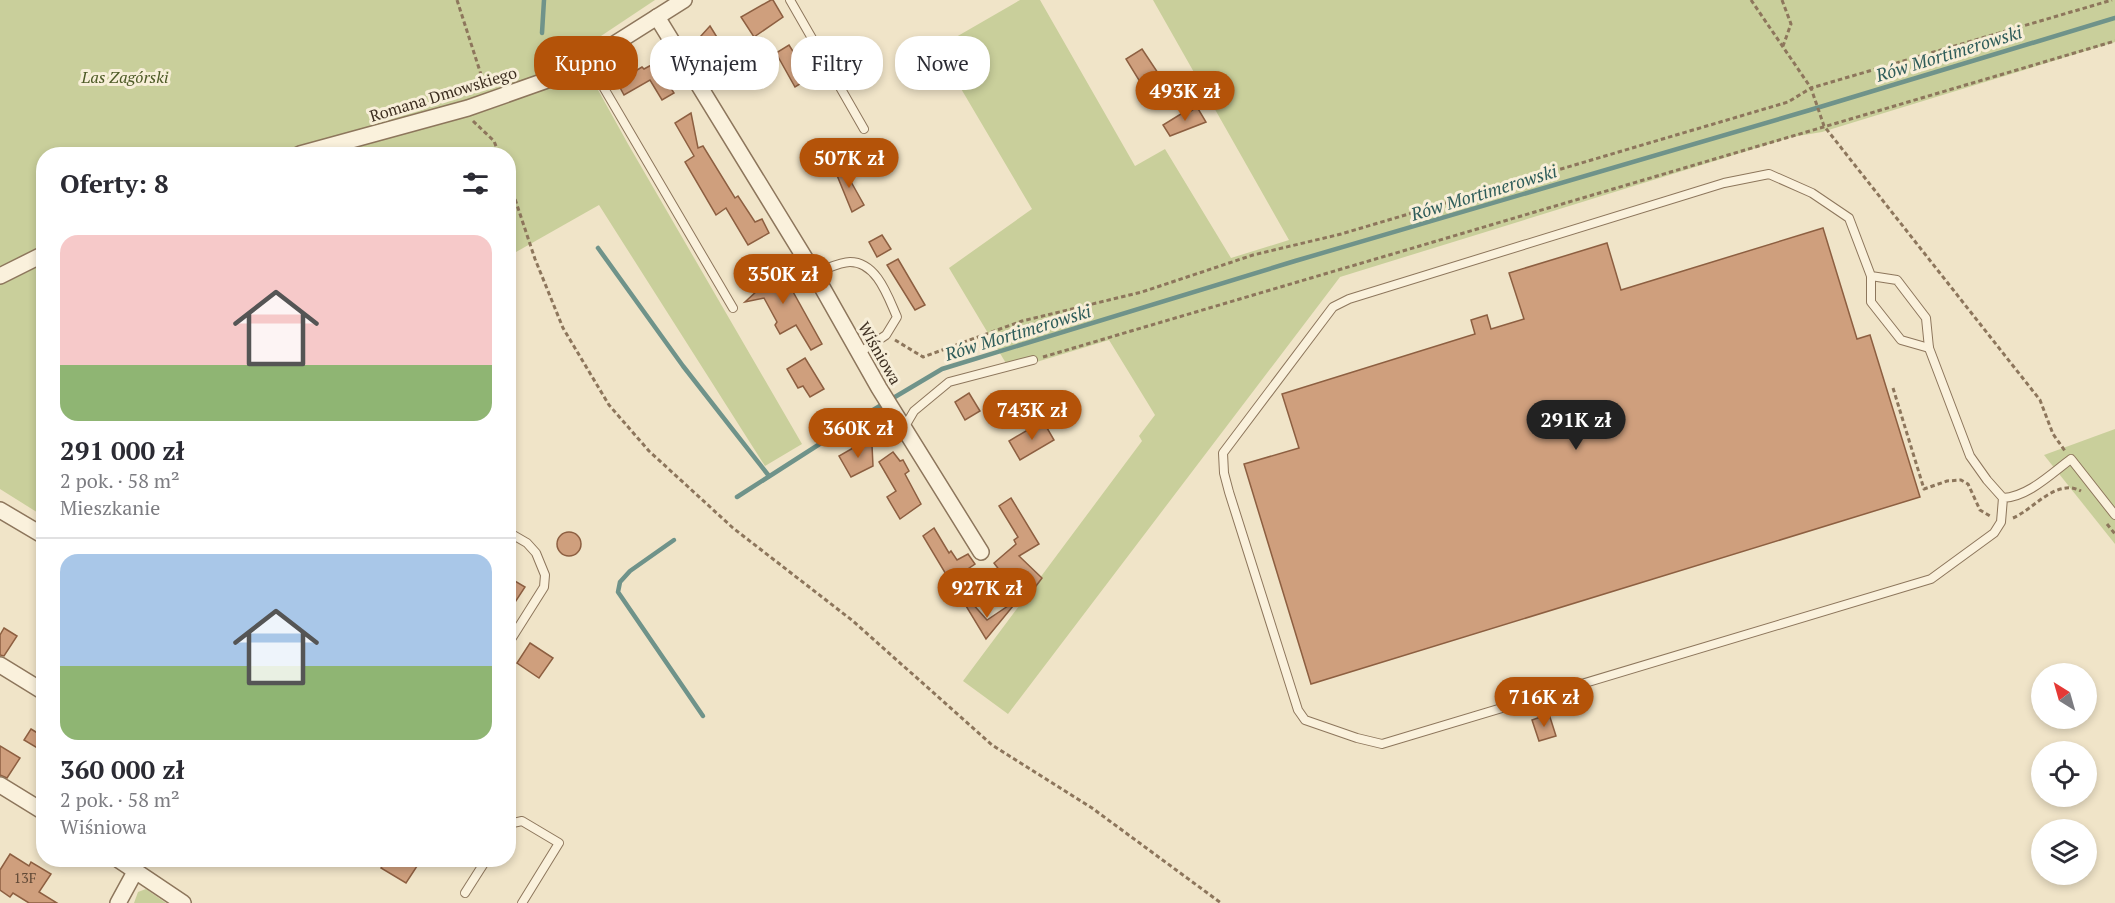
<!DOCTYPE html>
<html lang="pl">
<meta charset="utf-8">
<style>
:root{--surface:#fff;--page:#f7f7f7;--text:#2b2b33;--muted:#7c7c81;--line:#e1e1e2;--accent:#b45309}
body{margin:0;font-family:"PT Serif",serif;background:var(--page);color:var(--text);height:100vh;display:flex;flex-direction:column;font-size:22px;white-space:nowrap}
*{box-sizing:border-box;margin:0}
p{font-size:20px;color:var(--muted)}
.icon{flex:none;width:33px;height:33px;fill:none;stroke:currentColor;stroke-width:2;stroke-linecap:round;stroke-linejoin:round}
.map{position:relative;flex:1;overflow:hidden}
.sheet{position:absolute;left:36px;top:147px;width:480px;height:720px;display:flex;flex-direction:column;background:var(--surface);border-radius:24px;box-shadow:0 3px 9px #0003}
.sheet>*{flex:none}
.hud{position:absolute;left:534px;top:36px;width:570px;height:54px;display:flex;gap:12px}
.needle{width:39px;rotate:323deg}
.buttons{position:absolute;left:2031px;top:663px;display:grid;gap:12px}
.buttons a{display:grid;place-items:center;width:66px;height:66px;border-radius:50%;background:var(--surface);box-shadow:0 3px 9px #0003;font-size:30px}
.price{position:absolute;translate:-50% -51px;padding:0 14px;border-radius:21px;background:var(--accent);color:#fff;font-size:20px;line-height:39px;filter:drop-shadow(0 2px 3px #0008)}
.price::after{content:'';position:absolute;left:50%;top:36px;width:18px;height:14px;margin-left:-9px;background:inherit;clip-path:polygon(0 0,100% 0,50% 100%)}
.price.current{background:#222;color:#fff}
ul{padding:0;list-style:none}
li{display:grid;align-content:center;gap:12px;height:318px;padding:0 24px}
li+li{border-top:2px solid var(--line)}
li span{display:grid;place-items:center;height:186px;border-radius:18px;color:#555}
li>.icon{margin-inline-start:auto}
span .icon{width:108px;height:108px;fill:#fffc;stroke-width:1}
li b{font-size:26px}
h2{display:flex;justify-content:space-between;align-items:center;height:72px;padding:0 24px;font-size:26px}
.chip{padding:0 21px;border-radius:24px;background:var(--surface);box-shadow:0 3px 9px #0003;font-size:21px;line-height:54px}
.chip.current{background:var(--accent);color:#fff}
.map>svg:first-child{display:block}
</style>
<div class="map">
<svg width="2115" height="903" viewBox="0 0 2115 903">
<rect width="100%" height="100%" fill="#f0e4c8"/>
<!-- green -->
<g fill="#c9cf9b">
<polygon points="0,0 655,0 577,52 628,144 802,444 765,466 599,205 509,256 508,154 44,154 43,516 0,489"/>
<polygon points="1020,0 1040,0 1135,166 1165,149 1231,258 1289,240 1153,0 2115,0 2115,42 1822,132 1792,137 1340,277 1008,714 963,681 1142,441 1139,436 1155,415 1109,340 1010,370 949,268 1032,209 937,48"/>
<polygon points="2115,429 2115,544 2044,455"/>
<polygon points="146,889 166,903 134,903 138,892"/>
</g>
<g fill="none" stroke-linecap="round" stroke-linejoin="round">
<!-- stream -->
<g stroke="#6f938a" stroke-width="4.5">
<polyline points="542,33 544,0"/>
<polyline points="598,248 683,366 769,476"/>
<polyline points="737,497 868,413 942,369 1295,261 1810,110 2115,18"/>
<polyline points="674,540 630,571 620,582 618,592 703,716"/>
</g>
</g>
<!-- building -->
<g fill="#cf9f7d" stroke="#8d5f41" stroke-width="1.5">
<polygon points="771,0 773,0 783,17 754,37 741,17"/>
<polygon points="710,26 728,55 717,62 700,37"/>
<polygon points="789,45 799,61 805,57 810,64 817,60 823,70 795,87 776,53"/>
<polygon points="1142,49 1164,82 1163,84 1169,93 1153,103 1126,59"/>
<polygon points="655,63 674,93 662,100 650,80 624,95 617,82 642,67 644,69"/>
<polygon points="1197,107 1206,122 1170,136 1163,125 1189,109 1191,111"/>
<polygon points="691,113 698,148 703,146 735,198 738,196 755,222 762,219 769,233 748,245 726,208 716,215 685,162 694,156 675,123"/>
<polygon points="841,164 864,205 852,212 834,168"/>
<polygon points="1823,228 1857,339 1870,335 1920,497 1311,684 1244,464 1299,448 1282,394 1475,334 1471,320 1487,315 1491,329 1524,319 1509,273 1607,243 1621,290"/>
<polygon points="882,235 891,249 877,257 869,242"/>
<polygon points="898,259 925,305 915,310 887,265"/>
<polygon points="761,265 769,279 782,272 822,344 811,350 796,325 780,334 775,325 777,322 764,298 745,302 759,289 749,273"/>
<polygon points="805,358 824,389 810,397 803,386 798,388 787,369"/>
<polygon points="969,393 980,411 965,420 955,402"/>
<polygon points="1043,421 1054,440 1020,460 1009,441"/>
<polygon points="867,440 872,445 873,466 851,477 839,456"/>
<polygon points="893,452 900,461 903,460 909,471 905,474 921,504 900,519 887,497 896,491 879,462"/>
<polygon points="1011,498 1039,544 1019,556 1042,578 1033,590 1012,569 1003,575 994,563 1016,544 1014,540 1018,537 999,506"/>
<polygon points="934,528 949,553 951,551 957,560 968,554 975,564 950,581 923,536"/>
<circle cx="569" cy="544" r="12"/>
<polygon points="508,577 525,587 508,613"/>
<polygon points="971,602 987,620 1011,604 1013,606 986,639 966,606"/>
<polygon points="4,628 17,636 4,656 0,655 0,635"/>
<polygon points="530,643 553,658 539,678 517,663"/>
<polygon points="1549,714 1556,736 1539,741 1532,720"/>
<polygon points="31,729 44,737 44,752 24,740"/>
<polygon points="0,746 20,758 7,778 0,775"/>
<polygon points="10,854 29,866 31,862 51,874 39,892 57,903 29,903 13,893 10,897 0,890 0,870"/>
<polygon points="386,860 421,860 406,883 381,868"/>
</g>
<g fill="none" stroke-linecap="round" stroke-linejoin="round">
<!-- service casing -->
<g stroke="#8d765c" stroke-width="10">
<g id="service">
<polyline points="790,0 864,129"/>
<polyline points="588,61 733,308"/>
<path d="M814 273C825 270 839 262 850 262 877 262 888 297 897 317L886 335 859 353"/>
<polyline points="1871,276 1871,302 1901,340 1929,348"/>
<polyline points="904,428 914,411 949,382 1033,360"/>
<path d="M2003 498 2001 522 1994 533 1931 579 1382 744 1357 738 1305 720 1298 710 1229 492 1224 473 1223 453 1333 307 1349 299 1724 183 1769 174 1812 193 1849 218 1871 276 1897 280 1926 318 1929 348 1970 456 1987 480 2003 498C2028 497 2052 473 2071 459L2115 515"/>
<polyline points="508,532 527,543 536,553 545,575 544,587 508,644"/>
<polyline points="508,824 522,821 559,843 522,903"/>
<polyline points="465,893 486,860"/>
</g>
</g>
<!-- minor casing -->
<g stroke="#8d765c" stroke-width="18">
<g id="minor">
<polyline points="657,17 814,273 879,388 981,552"/>
<polyline points="300,154 468,108 570,72 684,0"/>
<polyline points="0,276 44,254"/>
<polyline points="0,510 44,536"/>
<polyline points="0,665 44,692"/>
<polyline points="0,785 44,812"/>
<polyline points="119,860 183,903"/>
<polyline points="118,903 136,870"/>
</g>
</g>
<!-- path -->
<g stroke="#8d765c" stroke-width="3" stroke-dasharray="4.5 3" stroke-linecap="butt">
<polyline points="457,0 485,87"/>
<polyline points="1751,0 1811,88 1824,126 2040,400 2053,434 2065,451"/>
<polyline points="1782,0 1791,24 1783,46"/>
<polyline points="473,121 494,141 499,154"/>
<polyline points="508,178 535,259 563,328 609,405 649,451 733,528 853,621 992,745 1092,808 1221,903"/>
<polyline points="895,340 923,357 1022,321 1142,292 1253,255 1341,234 1788,102 1811,88 2112,0"/>
<polyline points="1043,357 2115,41"/>
<polyline points="1893,388 1924,489 1947,481 1961,480 1968,484 1980,510 1990,516"/>
<path d="M2013 518C2034 509 2056 478 2081 491"/>
<polyline points="2107,524 2115,534"/>
</g>
<!-- service -->
<use href="#service" stroke="#faf1dc" stroke-width="8"/>
<!-- minor -->
<use href="#minor" stroke="#faf1dc" stroke-width="15"/>
</g>
<g text-anchor="middle" stroke-width="6" stroke-linejoin="round" paint-order="stroke">
<!-- number labels -->
<g font-size="14" fill="#624a37">
<text x="25" y="883">13F</text>
</g>
<!-- park labels -->
<g font-size="16" font-style="italic" fill="#4d5a26" stroke="#f7eed8">
<text x="125" y="83">Las Zagórski</text>
</g>
<!-- street labels -->
<g font-size="16" fill="#3d2e20" stroke="#f7eed8">
<text transform="translate(443 94) rotate(-17)" y="6">Romana Dmowskiego</text>
<text transform="translate(880 353) rotate(60)" y="6">Wiśniowa</text>
</g>
<!-- water labels -->
<g font-size="18" font-style="italic" fill="#2f5d5a" stroke="#f7eed8">
<text transform="translate(1949 54) rotate(-17)" y="6">Rów Mortimerowski</text>
<text transform="translate(1484 193) rotate(-17)" y="6">Rów Mortimerowski</text>
<text transform="translate(1018 333) rotate(-17)" y="6">Rów Mortimerowski</text>
</g>
</g>
</svg>
<div class="buttons">
<a><svg class="needle" viewBox="-14 -14 28 28"><path d="M0-13l5 13h-10z" fill="#e53935"/><path d="M0 13l5-13h-10z" fill="#7c7c81"/></svg></a>
<a><svg class="icon" aria-label="locate" viewBox="0 0 24 24"><circle cx="12" cy="12" r="6"/><path d="M12 2v4M12 18v4M2 12h4M18 12h4"/></svg></a>
<a><svg class="icon" aria-label="layers" viewBox="0 0 24 24"><path d="M12 4l9 5-9 5-9-5zM3 14l9 5 9-5"/></svg></a>
</div>
<b class="price" style="left:1185px;top:122px">493K zł</b>
<b class="price" style="left:849px;top:189px">507K zł</b>
<b class="price" style="left:783px;top:305px">350K zł</b>
<b class="price" style="left:1032px;top:441px">743K zł</b>
<b class="price current" style="left:1576px;top:451px">291K zł</b>
<b class="price" style="left:858px;top:459px">360K zł</b>
<b class="price" style="left:987px;top:619px">927K zł</b>
<b class="price" style="left:1544px;top:728px">716K zł</b>
<div class="hud">
<a class="chip current">Kupno</a>
<a class="chip">Wynajem</a>
<a class="chip">Filtry</a>
<a class="chip">Nowe</a>
</div>
<section class="sheet">
<h2>Oferty: 8<svg class="icon" aria-label="filters" viewBox="0 0 24 24"><path d="M4 7h16M4 17h16"/><circle cx="9" cy="7" r="2"/><circle cx="15" cy="17" r="2"/></svg></h2>
<ul>
<li><span style="background:linear-gradient(#f6c9c9 70%,#8fb573 0)"><svg class="icon" aria-label="home" viewBox="0 0 24 24"><path d="M3 11l9-7 9 7M6 9v11h12V9"/></svg></span><div><b>291 000 zł</b><p>2 pok. · 58 m²</p><p>Mieszkanie</p></div></li>
<li><span style="background:linear-gradient(#a9c7e8 60%,#8fb573 0)"><svg class="icon" aria-label="home" viewBox="0 0 24 24"><path d="M3 11l9-7 9 7M6 9v11h12V9"/></svg></span><div><b>360 000 zł</b><p>2 pok. · 58 m²</p><p>Wiśniowa</p></div></li>
</ul>
</section>
</div>
